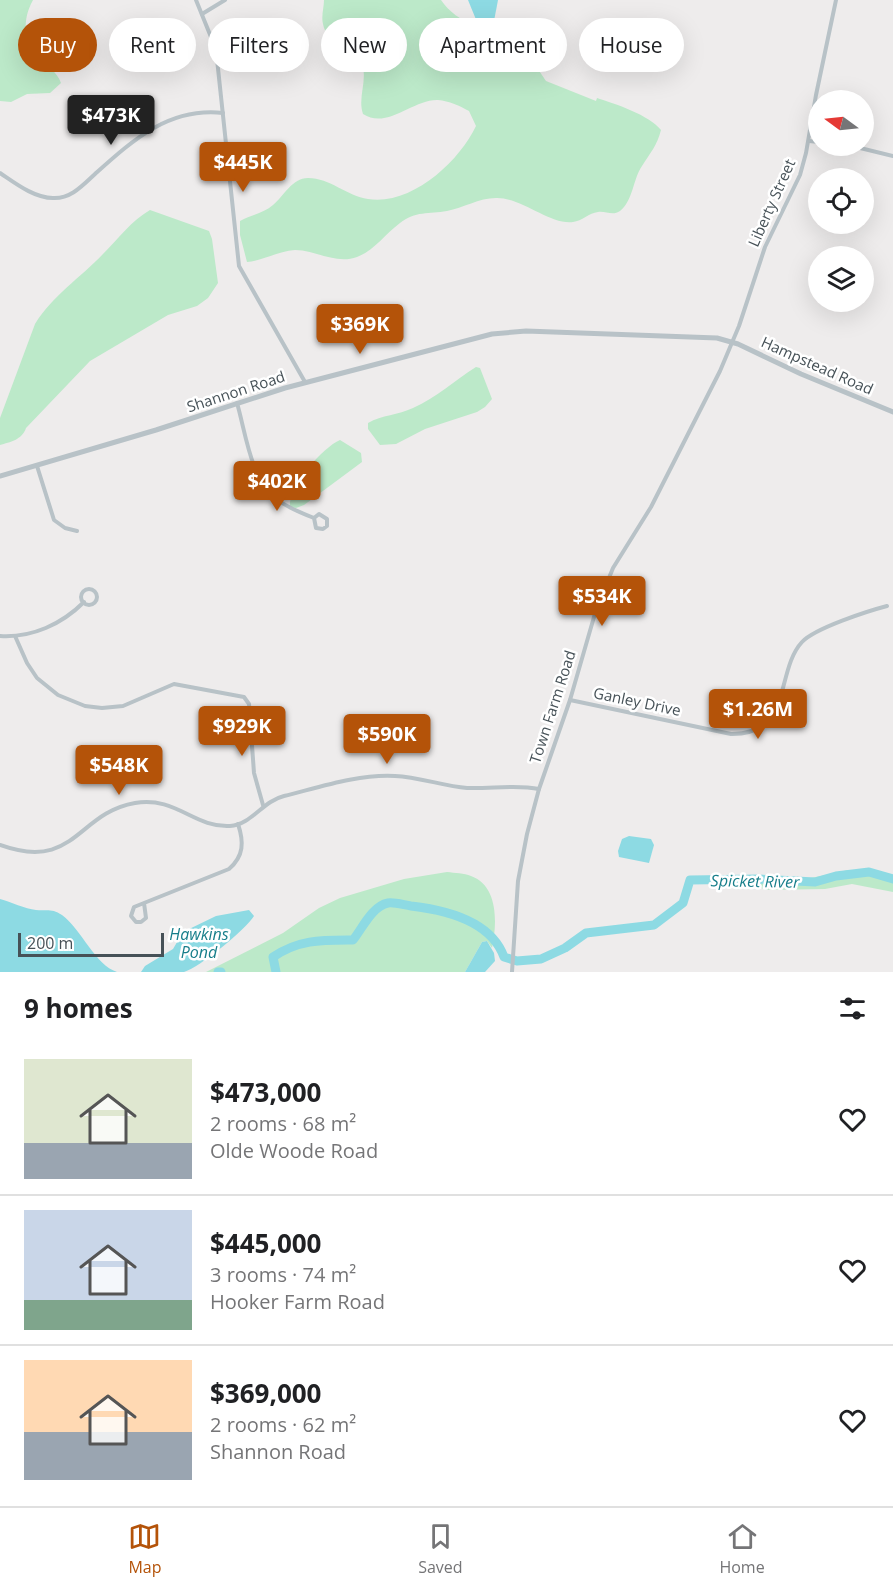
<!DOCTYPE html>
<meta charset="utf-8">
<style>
:root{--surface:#fff;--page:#f2f2f2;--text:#202124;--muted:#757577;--line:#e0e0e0;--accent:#b45309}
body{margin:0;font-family:"Open Sans",sans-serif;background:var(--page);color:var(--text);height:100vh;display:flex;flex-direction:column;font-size:22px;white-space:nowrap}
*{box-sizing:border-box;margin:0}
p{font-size:20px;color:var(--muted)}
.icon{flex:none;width:33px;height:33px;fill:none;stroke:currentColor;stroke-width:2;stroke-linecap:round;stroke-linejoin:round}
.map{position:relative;height:972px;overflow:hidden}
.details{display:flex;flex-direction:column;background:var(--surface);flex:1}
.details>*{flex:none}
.hud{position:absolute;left:18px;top:18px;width:858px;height:54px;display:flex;gap:12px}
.needle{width:39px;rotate:285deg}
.tools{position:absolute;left:808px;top:90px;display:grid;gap:12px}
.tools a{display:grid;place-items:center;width:66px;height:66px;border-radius:50%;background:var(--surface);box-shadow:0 6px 24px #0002;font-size:30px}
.scale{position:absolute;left:18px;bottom:15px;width:146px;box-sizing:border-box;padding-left:6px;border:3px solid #465157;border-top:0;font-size:16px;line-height:21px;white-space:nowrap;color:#465157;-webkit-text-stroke:4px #fff;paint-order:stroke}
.price{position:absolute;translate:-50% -51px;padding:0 14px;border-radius:6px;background:var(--accent);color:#fff;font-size:20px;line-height:39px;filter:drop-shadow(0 2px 3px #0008)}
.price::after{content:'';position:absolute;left:50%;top:36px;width:18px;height:14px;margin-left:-9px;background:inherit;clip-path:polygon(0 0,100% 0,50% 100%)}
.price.on{background:#222;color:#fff}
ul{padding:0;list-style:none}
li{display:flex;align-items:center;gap:18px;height:150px;padding:0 24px}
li+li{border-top:2px solid var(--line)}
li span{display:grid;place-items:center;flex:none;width:168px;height:120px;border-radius:0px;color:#555}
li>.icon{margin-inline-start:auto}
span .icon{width:72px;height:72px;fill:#fffc;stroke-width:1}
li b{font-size:26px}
h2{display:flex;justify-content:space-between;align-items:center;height:72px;padding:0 24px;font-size:26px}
.chip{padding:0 21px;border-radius:27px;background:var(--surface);box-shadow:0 6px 24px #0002;font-size:21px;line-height:54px}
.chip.on{background:var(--accent);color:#fff}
.tabs{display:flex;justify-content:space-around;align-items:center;height:84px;border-top:2px solid var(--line);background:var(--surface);font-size:16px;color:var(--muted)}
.tabs a{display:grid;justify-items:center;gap:3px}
.tabs .on{color:var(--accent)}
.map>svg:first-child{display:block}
</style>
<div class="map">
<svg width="893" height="972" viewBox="0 0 893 972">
<rect width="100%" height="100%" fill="#eeecec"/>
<!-- green -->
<g fill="#bce9c9">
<path d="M0 0H33C22 20 23 41 39 58 47 66 57 72 61 83L50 93 27 94 11 102 0 101Z"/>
<path d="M324 0H441C449 12 461 20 474 25L477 22 483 27 492 23 513 36 523 47 546 81 596 101 597 98C616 104 649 115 661 130 657 146 650 153 642 166 633 179 633 201 620 211 613 216 606 211 598 212 589 213 582 221 573 222 550 225 521 197 496 198 479 198 463 208 447 211 429 214 415 211 400 223 385 234 375 250 357 257 336 265 316 250 295 250 278 251 262 261 247 262L240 235V221C251 215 264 213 273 205 284 196 292 178 308 178 330 178 347 196 368 199 411 206 459 162 476 126L469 111C460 106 449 101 438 100 413 99 387 130 363 114 357 97 369 79 361 62 353 43 326 44 323 24 321 17 324 7 324 0Z"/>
<path d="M150 210 209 231 212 239 218 283 208 298 197 306 168 315 90 361 26 428C22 440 10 442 0 445V418L35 324C52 296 80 278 103 254 119 238 131 221 150 210Z"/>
<path d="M476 367 480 368 492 399 485 407 477 412 425 429 396 444 380 445 368 429V423C382 415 398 415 413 408 437 397 454 381 476 367Z"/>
<path d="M340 440 361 453 362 462 304 505 296 508 290 507C287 488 323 447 340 440Z"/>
<path d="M848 870 879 877 893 876V892L852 884 825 889 767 890 747 883 751 880C785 884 815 878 848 870Z"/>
<path d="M447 872C455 873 464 873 471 876 499 886 497 925 492 948L487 941 482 942 465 972H206L283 933 319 908 340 898 404 879Z"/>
</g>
<!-- water -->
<g fill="#8ddae3">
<polygon points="468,0 498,0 494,21 482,27 477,22"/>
<polygon points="629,836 651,839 654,845 649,863 619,857 618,851 622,839"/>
<path d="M0 899C11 902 25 909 36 910 47 911 52 908 62 915 82 930 95 965 117 972H0Z"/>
<path d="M249 910 254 916C246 929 199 968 184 972 171 972 154 972 141 972L145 966 173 949 183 932 216 916Z"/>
<polygon points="487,941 494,953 495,961 485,972 465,972 482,942"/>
</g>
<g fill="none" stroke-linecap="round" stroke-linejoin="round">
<!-- river -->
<g stroke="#8ddae3" stroke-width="9">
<polyline points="218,972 221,972"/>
<path d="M276 972 273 957C299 939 323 940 353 940 362 929 372 906 388 903 394 902 404 905 411 906 446 910 491 921 504 957L517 961 541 959 565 948 586 933 654 925 683 903 690 880 758 879 815 882 836 876 869 872 893 879"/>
</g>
<!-- minor -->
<g stroke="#b8c2c7" stroke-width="4">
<polyline points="196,0 213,42 217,59 239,266 305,382"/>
<polyline points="202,14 225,0"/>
<polyline points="809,141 819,142"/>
<polyline points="852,146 893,156"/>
<path d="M0 173C15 183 34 198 53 198 71 199 83 185 95 174 133 140 169 107 223 113"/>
<path d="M237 403C246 434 250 477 276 499 287 507 301 513 314 518L316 528 323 529 327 526V519L319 514 314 518"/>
<polyline points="37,466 54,520 65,528 77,531"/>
<circle cx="89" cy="597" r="8"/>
<path d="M0 636C32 638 62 624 84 602"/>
<polyline points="15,636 27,663 37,678 58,695 85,706 102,708 123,706 174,684 244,697 249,704 254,773 263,805"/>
<path d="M570 700 731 734C793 735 775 671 802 642 815 628 868 611 887 606"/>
<path d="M0 845C75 872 77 813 135 803 176 796 194 828 230 826 251 825 263 801 284 796 320 787 358 774 395 776 419 777 443 786 467 788 491 789 516 784 539 789"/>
<path d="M144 903 146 918 141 922H136L131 916 134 907 229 869C244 856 244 842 238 824"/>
<polyline points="512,972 518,881 527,834 539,789 570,700 596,610 613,568 651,507 720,371 739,326 765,247 800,175 806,153 816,95 836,0"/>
</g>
<!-- tertiary -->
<polyline stroke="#b8c2c7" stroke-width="5" points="0,476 156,430 285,388 492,334 526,331 717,338 738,344 801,374 893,412"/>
</g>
<g text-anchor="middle" stroke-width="5" stroke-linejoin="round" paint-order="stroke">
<!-- street labels -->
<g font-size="15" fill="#465157" stroke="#fff">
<text transform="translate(772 203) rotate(-66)" y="5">Liberty Street</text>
<text transform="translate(817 366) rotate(24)" y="5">Hampstead Road</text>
<text transform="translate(236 392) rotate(-18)" y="5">Shannon Road</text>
<text transform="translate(637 702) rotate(12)" y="5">Ganley Drive</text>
<text transform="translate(553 707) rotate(-72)" y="5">Town Farm Road</text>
</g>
<!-- water labels -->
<g font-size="16" font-style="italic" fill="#177e8a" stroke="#fff">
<text transform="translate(755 881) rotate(1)" y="6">Spicket River</text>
<text x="199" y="940">Hawkins<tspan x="199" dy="18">Pond</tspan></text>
</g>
</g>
</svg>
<div class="tools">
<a><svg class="needle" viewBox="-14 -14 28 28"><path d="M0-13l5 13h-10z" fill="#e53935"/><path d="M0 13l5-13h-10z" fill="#757577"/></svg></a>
<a><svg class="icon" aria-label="locate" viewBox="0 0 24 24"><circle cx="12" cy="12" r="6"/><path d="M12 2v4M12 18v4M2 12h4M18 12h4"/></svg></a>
<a><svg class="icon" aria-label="layers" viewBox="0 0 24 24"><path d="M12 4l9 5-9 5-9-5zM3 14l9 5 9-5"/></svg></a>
</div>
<div class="scale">200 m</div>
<b class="price on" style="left:111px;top:146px">$473K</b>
<b class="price" style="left:243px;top:193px">$445K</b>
<b class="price" style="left:360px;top:355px">$369K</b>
<b class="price" style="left:277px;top:512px">$402K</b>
<b class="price" style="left:602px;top:627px">$534K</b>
<b class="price" style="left:758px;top:740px">$1.26M</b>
<b class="price" style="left:242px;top:757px">$929K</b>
<b class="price" style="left:387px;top:765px">$590K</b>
<b class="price" style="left:119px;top:796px">$548K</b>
<div class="hud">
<a class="chip on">Buy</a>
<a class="chip">Rent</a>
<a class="chip">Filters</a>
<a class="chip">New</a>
<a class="chip">Apartment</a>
<a class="chip">House</a>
</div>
</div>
<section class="details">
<h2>9 homes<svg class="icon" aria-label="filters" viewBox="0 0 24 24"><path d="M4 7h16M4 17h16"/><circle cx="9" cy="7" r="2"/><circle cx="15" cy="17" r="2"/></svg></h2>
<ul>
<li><span style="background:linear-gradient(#dfe7d0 70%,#9aa5b1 0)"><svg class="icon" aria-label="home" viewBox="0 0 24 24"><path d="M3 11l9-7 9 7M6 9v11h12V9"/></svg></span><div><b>$473,000</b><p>2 rooms · 68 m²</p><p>Olde Woode Road</p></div><svg class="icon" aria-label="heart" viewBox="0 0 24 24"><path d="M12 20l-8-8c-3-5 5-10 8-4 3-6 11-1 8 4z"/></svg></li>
<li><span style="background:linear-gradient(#c9d6e8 75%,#7fa58c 0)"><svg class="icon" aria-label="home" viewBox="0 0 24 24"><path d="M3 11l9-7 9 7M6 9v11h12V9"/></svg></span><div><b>$445,000</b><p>3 rooms · 74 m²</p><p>Hooker Farm Road</p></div><svg class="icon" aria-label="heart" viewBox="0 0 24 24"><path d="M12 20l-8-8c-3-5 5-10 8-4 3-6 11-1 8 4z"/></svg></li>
<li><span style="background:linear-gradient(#ffd9b3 60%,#9aa5b1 0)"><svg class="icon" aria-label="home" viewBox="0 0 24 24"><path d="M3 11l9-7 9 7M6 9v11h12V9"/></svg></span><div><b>$369,000</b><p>2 rooms · 62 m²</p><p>Shannon Road</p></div><svg class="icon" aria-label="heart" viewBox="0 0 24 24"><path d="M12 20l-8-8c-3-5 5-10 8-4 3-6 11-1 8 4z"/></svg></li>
</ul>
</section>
<nav class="tabs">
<a class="on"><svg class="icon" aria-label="map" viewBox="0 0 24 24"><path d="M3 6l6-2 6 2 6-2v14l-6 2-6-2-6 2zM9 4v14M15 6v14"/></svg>Map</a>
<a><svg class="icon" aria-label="saved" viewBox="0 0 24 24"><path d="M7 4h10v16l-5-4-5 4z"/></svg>Saved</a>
<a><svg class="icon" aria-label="home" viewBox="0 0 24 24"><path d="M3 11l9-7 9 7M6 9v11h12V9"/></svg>Home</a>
</nav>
